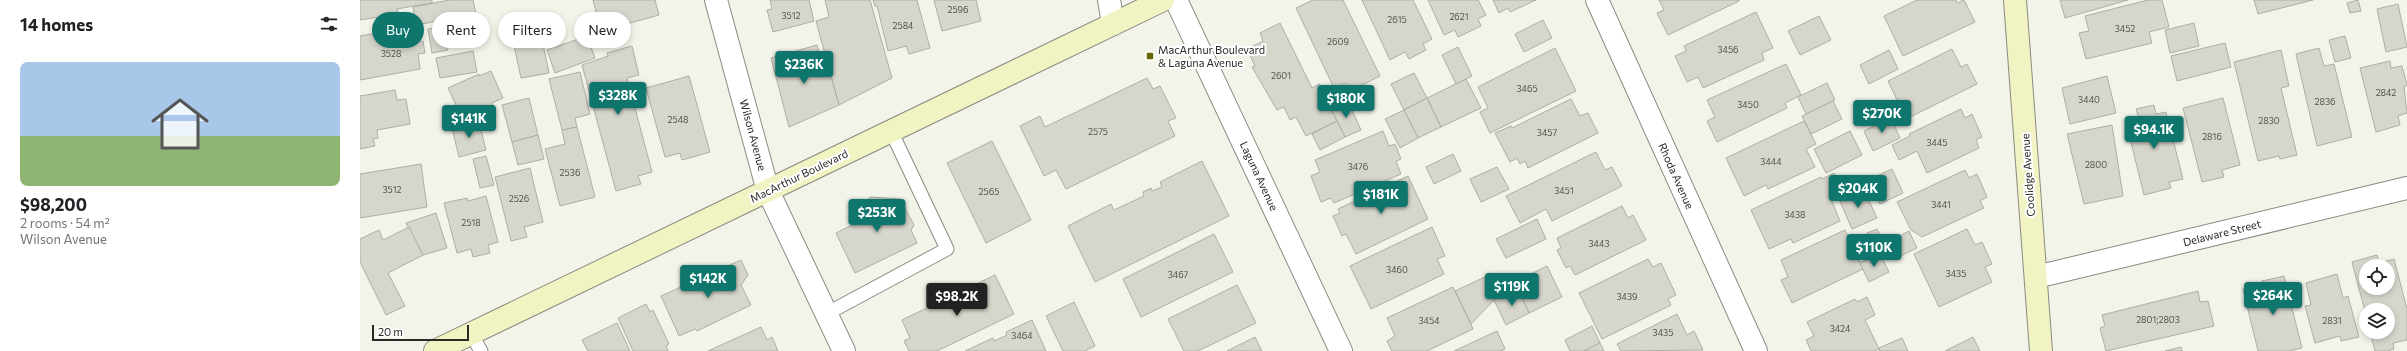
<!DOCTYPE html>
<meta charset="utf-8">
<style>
:root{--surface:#fff;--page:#f6f6f6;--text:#202124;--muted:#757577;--line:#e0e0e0;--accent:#0f766e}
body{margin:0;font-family:Commissioner,sans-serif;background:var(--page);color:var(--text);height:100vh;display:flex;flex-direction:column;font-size:15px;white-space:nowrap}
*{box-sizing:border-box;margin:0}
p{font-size:13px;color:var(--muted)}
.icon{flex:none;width:22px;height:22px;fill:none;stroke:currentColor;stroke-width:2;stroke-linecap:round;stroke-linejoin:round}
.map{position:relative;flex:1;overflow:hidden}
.details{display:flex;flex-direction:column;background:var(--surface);width:360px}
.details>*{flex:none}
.banner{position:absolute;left:12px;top:12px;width:380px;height:36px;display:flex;gap:8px}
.buttons{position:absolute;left:1999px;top:259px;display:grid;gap:8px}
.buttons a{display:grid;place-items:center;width:36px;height:36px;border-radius:50%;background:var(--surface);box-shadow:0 2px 6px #0003;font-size:20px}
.scale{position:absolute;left:12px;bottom:10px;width:97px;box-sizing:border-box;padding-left:4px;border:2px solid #292925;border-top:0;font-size:11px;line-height:14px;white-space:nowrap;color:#292925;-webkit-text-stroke:3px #fff;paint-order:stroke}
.price{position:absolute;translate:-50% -34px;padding:0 9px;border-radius:4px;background:var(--accent);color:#fff;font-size:13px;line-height:26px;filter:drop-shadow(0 1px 2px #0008)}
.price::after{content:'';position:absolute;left:50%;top:24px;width:12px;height:9px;margin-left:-6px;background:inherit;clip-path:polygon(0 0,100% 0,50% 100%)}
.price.selected{background:#222;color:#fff}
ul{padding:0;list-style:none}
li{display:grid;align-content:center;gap:8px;height:212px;padding:0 20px}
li+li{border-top:1px solid var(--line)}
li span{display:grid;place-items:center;height:124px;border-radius:8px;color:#555}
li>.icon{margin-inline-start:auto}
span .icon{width:72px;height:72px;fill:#fffc;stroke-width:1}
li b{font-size:17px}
h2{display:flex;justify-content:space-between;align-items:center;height:48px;padding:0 20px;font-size:17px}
.pill{padding:0 14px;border-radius:18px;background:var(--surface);box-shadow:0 2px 6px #0003;font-size:14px;line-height:36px}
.pill.selected{background:var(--accent);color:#fff}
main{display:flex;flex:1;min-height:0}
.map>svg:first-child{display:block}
</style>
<main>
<section class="details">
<h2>14 homes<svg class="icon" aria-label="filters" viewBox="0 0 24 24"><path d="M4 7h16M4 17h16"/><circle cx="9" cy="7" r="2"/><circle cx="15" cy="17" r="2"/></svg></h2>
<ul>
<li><span style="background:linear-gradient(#a9c7e8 60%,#8fb573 0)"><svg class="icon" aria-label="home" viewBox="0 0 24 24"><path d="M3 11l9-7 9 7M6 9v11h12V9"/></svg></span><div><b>$98,200</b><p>2 rooms · 54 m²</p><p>Wilson Avenue</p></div></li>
</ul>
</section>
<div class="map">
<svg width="2047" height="351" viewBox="0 0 2047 351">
<rect width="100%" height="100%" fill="#f2f3e9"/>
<!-- building -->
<g fill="#d6d6cc" stroke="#adaea4" fill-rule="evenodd">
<polygon points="0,0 72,0 72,3 37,9 38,14 0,20"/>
<polygon points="89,0 113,0 116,14 56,25 53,7"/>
<polygon points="233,0 295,0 299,15 241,31"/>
<polygon points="410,0 449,0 454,21 413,32 407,10 412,9"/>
<polygon points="465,0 510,0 532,78 479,105 456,21 469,17"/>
<polygon points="513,0 557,0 570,48 549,54 546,46 528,51 517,6 515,6"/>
<polygon points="574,0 616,0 621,21 582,31"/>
<polygon points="953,0 983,0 1020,76 990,91 985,83 974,88 936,8"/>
<polygon points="1002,0 1053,0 1072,39 1063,44 1066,50 1049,59 1045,52 1030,60"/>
<polygon points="1068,0 1118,0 1126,15 1118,19 1121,26 1098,37 1095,30 1084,35"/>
<polygon points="1133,0 1176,0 1150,12 1148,8 1139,13"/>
<polygon points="1299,0 1379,0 1379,1 1308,35 1297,13 1304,10"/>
<polygon points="1557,0 1596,0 1597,3 1604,0 1615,22 1543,56 1524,16"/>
<polygon points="1700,0 1768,0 1705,18"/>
<polygon points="1788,0 1802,0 1809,27 1789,32 1792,43 1726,59 1719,33 1729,31 1725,16"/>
<polygon points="1894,0 1953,0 1898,14"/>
<polygon points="1998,0 2001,11 1990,13 1987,3"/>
<polygon points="2038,4 2047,47 2026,52 2017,9"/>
<polygon points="1396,12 1413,48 1402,53 1404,60 1343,88 1338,77 1327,82 1315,56 1326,51 1324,46"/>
<polygon points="1459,16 1471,40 1440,55 1428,31"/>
<polygon points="1183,20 1192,38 1164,52 1155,34"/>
<polygon points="920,23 952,88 959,84 977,121 946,136 936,117 930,120 924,107 917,110 892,67 895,66 887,49 903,41 900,33"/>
<polygon points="1834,23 1839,46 1810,53 1805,30"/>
<polygon points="83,26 88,50 72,53 68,29"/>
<polygon points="39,29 42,45 63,41 65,53 58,54 60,69 0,80 0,36"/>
<polygon points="180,30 189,73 161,78 152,36"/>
<polygon points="227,36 235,58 195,73 187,50"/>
<polygon points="1985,36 1991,58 1975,62 1969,40"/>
<polygon points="1865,43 1871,67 1817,81 1811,56"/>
<polygon points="457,45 465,74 470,73 479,105 429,127 411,58"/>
<polygon points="272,46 279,75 267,78 292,172 278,176 281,184 256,191 222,65 248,56 247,53"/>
<polygon points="1098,47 1112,76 1096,84 1082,55"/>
<polygon points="1195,48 1216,91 1130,133 1120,112 1128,108 1118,87"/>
<polygon points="1959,48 1964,66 1974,64 1992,137 1957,146 1936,54"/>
<polygon points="1592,49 1601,67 1607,64 1617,84 1546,119 1528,81"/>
<polygon points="1529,50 1538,69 1509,84 1500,65"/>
<polygon points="1921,50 1929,86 1921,88 1937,155 1920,159 1919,156 1898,161 1874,62"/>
<polygon points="113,51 117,72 80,78 76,58"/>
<polygon points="2030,61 2031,68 2042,66 2047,85 2044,87 2047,113 2038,116 2040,125 2016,132 2000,68"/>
<polygon points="1426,64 1441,95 1425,103 1427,108 1357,142 1347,121 1355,117 1347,100"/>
<polygon points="131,71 143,98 132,103 133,106 103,120 88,88 119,74 119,76"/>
<polygon points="220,72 230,114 215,118 217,127 202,130 189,79"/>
<polygon points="1054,73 1067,98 1044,110 1031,84"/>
<polygon points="329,76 350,152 322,160 320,153 305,157 286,88"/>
<polygon points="1747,76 1756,113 1710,124 1702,88"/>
<polygon points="787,78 793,89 800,86 816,118 808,121 815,136 706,189 696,170 684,176 660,126 680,116 685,127"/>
<polygon points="1106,79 1121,108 1081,127 1067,98"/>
<polygon points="1467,83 1475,100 1446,114 1438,97"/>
<polygon points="35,90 37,100 46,99 50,124 17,130 18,138 13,139 15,146 0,149 0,96"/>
<polygon points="169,98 178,135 152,142 142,105"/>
<polygon points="1067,98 1081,127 1058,138 1044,110"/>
<polygon points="1863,98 1880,165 1862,170 1864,177 1842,182 1823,108"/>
<polygon points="1211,99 1220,116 1228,113 1238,133 1168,168 1165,161 1160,164 1157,158 1150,162 1135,133 1151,126 1152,128"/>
<polygon points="988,101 1001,130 985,137 971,109"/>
<polygon points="1473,101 1482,119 1451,134 1442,116"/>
<polygon points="1794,105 1796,114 1806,112 1823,179 1809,182 1811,188 1784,195 1766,122 1779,119 1776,109"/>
<polygon points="1601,109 1605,118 1612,114 1622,137 1616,140 1619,148 1567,173 1557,151 1539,160 1532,145 1550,136 1549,134"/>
<polygon points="1044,110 1058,138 1040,148 1025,119"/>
<polygon points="1531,118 1540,138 1513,151 1504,131"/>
<polygon points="977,121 985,137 960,150 952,134"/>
<polygon points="1444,121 1456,144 1446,149 1455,167 1408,189 1406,185 1384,196 1366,158"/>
<polygon points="119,122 126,150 99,157 92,128"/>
<polygon points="1752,125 1763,196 1724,204 1707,134"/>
<polygon points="217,127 235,197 200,206 185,149 205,144 202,130"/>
<polygon points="1023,131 1029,146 1035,144 1041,159 1036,161 1041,174 974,203 971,198 961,202 951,176 960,172 955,160"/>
<polygon points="1490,131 1502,155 1466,173 1454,149"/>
<polygon points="178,135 184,159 158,165 152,142"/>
<polygon points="632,141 671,220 626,243 587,163"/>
<polygon points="1236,152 1245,170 1252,167 1262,186 1192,221 1186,209 1160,223 1146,196"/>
<polygon points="1093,154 1101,171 1074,184 1066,167"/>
<polygon points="126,156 134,185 120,188 113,159"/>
<polygon points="842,161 869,216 735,282 708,226 751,204 754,210 784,196 783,192 791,188 792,191 802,187 800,182"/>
<polygon points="61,164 67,207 0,218 0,174"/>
<polygon points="1137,167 1149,189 1121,202 1110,179"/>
<polygon points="170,168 183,222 164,227 167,237 151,241 135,177"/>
<polygon points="1532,169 1543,193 1520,204 1508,180"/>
<polygon points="1605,170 1609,178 1617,174 1627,197 1620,201 1624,208 1562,237 1551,230 1537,202"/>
<polygon points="1474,173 1483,193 1471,199 1480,221 1433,243 1431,239 1409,249 1391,210 1461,177 1462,179"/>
<polygon points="1048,176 1068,219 996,254 986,234 982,236 973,216 980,213 978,209"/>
<polygon points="1503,188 1517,218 1492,229 1479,199"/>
<polygon points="126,196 138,242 128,245 130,253 113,257 111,249 97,253 84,203 107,198 108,201"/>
<polygon points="510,197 540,199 554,225 551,230 557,243 495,273 476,233 494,224"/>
<polygon points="1262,206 1268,218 1273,215 1286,240 1215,275 1210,266 1206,268 1197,250 1201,248 1197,238"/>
<polygon points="76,213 87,248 63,255 46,223"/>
<polygon points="1177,219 1186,239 1146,258 1136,239"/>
<polygon points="49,227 63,255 28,273 45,306 26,315 0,262 0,239 19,230 23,240"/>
<polygon points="1072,227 1085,256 1077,259 1084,274 1011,309 990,266"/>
<polygon points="1517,229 1523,242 1513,247 1507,233"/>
<polygon points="1607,229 1615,245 1622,242 1632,264 1625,267 1632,282 1579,307 1554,254"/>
<polygon points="1485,230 1503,269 1432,303 1421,280 1428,277 1421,260"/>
<polygon points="1549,231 1557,248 1534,259 1526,243"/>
<polygon points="854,234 873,272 781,317 763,279"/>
<polygon points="1520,254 1529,272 1509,282 1500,263"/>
<path d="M2017 255 2019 263 2034 259 2047 309V340L2033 343 2034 349 2027 351H2015L2010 332H2028V310H2006V315L1992 262ZM2006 266H2028V288H2006Z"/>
<polygon points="1288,259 1293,267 1301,263 1316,295 1308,299 1311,305 1242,339 1219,293"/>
<polygon points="381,260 388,275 381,285 391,305 337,331 335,329 319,336 301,296"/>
<polygon points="1187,266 1202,297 1169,313 1155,282"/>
<polygon points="1977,274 1983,298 1988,296 1999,337 1981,341 1980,336 1955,343 1945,306 1951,305 1946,283"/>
<polygon points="635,275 654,314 577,351 549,351 544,341 550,338 542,320"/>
<polygon points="1129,275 1136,289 1130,291 1134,300 1111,324 1095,291"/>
<polygon points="1924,276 1942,348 1928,351 1898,351 1883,289 1903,284 1902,281"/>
<polygon points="877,285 896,323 838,351 824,351 808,319"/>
<polygon points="1093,287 1113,329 1067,351 1032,351 1027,341 1035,336 1027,318"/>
<polygon points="1158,289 1169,313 1146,325 1134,300"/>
<polygon points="1838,291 1840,302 1848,301 1854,326 1746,351 1740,328 1745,326 1742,315"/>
<polygon points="1507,297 1515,315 1505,320 1519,349 1514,351 1451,351 1446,340 1454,336 1447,322 1495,299 1497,302"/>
<polygon points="714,302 735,346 725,351 703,351 686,316"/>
<polygon points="286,304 290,312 293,310 309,344 306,346 308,351 273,351 258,318"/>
<polygon points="1317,314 1327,335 1334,331 1343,350 1261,351 1257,344"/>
<polygon points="672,320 686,351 605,351 633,338 634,341 647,335 646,332"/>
<polygon points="257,323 270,351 228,351 222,340"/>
<polygon points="1232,326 1240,343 1224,351 1210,351 1205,340"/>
<polygon points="401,327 407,340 412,337 418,351 348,351"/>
<polygon points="1137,331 1145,349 1140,351 1094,351"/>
<polygon points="895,337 902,351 867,351"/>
<polygon points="1613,337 1620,351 1585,351"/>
<polygon points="1542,338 1548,351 1520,351 1519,348"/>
<polygon points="1240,343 1244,351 1224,351"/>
<polygon points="1821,347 1822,351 1805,351"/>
</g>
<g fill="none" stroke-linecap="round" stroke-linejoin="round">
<!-- lane casing -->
<g stroke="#8a8b82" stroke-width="15">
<g id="lane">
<polyline points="466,314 587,249 531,131"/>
<polyline points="111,334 121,351"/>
</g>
</g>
<!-- street casing -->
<g stroke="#8a8b82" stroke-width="24">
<g id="street">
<polyline points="356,0 408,191 484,351"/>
<polyline points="749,0 753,24"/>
<polyline points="816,0 981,351"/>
<polyline points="1237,0 1396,351"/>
<polyline points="1676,277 2047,188"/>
</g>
</g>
<!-- secondary casing -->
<g stroke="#8a8b82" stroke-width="24">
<g id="secondary">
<polyline points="1655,0 1681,351"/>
<polyline points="75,351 803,0"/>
</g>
</g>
<!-- lane -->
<use href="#lane" stroke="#fff" stroke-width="13"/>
<!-- street -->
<use href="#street" stroke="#fff" stroke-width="22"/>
<!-- secondary -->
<use href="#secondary" stroke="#f2f3c3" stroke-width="22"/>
</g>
<!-- markers -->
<rect fill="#676701" stroke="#fff" stroke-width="1.5" x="786" y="52" width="8" height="8" rx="2"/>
<g text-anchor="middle" stroke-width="4" stroke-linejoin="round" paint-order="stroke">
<!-- number labels -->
<g font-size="9" fill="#54544f">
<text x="598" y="13">2596</text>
<text x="431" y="19">3512</text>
<text x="1099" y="20">2621</text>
<text x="1037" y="23">2615</text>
<text x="543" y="29">2584</text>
<text x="1765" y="32">3452</text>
<text x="978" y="45">2609</text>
<text x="1368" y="53">3456</text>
<text x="31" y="57">3528</text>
<text x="921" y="79">2601</text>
<text x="1167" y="92">3465</text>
<text x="2026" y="96">2842</text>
<text x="1729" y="103">3440</text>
<text x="1965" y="105">2836</text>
<text x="1388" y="108">3450</text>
<text x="318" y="123">2548</text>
<text x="1909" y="124">2830</text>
<text x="738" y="135">2575</text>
<text x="1187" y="136">3457</text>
<text x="1852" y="140">2816</text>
<text x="1577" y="146">3445</text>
<text x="1411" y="165">3444</text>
<text x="1736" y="168">2800</text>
<text x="998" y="170">3476</text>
<text x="210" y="176">2536</text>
<text x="32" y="193">3512</text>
<text x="1204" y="194">3451</text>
<text x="629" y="195">2565</text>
<text x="159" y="202">2526</text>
<text x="1581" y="208">3441</text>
<text x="1435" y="218">3438</text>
<text x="111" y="226">2518</text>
<text x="1239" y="247">3443</text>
<text x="1037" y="273">3460</text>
<text x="1596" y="277">3435</text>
<text x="818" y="278">3467</text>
<text x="1267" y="300">3439</text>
<text x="1798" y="323">2801;2803</text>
<text x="1069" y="324">3454</text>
<text x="1972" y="324">2831</text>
<text x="1480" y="332">3424</text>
<text x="1303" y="336">3435</text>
<text x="662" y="339">3464</text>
</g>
<!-- poi labels -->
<g font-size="11" fill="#292925" stroke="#fff" text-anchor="start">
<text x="798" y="54">MacArthur Boulevard<tspan x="798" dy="13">&amp; Laguna Avenue</tspan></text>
</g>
<!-- street labels -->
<g font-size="11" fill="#292925" stroke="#fff">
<text transform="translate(393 135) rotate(75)" y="4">Wilson Avenue</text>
<text transform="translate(1668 175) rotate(-94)" y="4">Coolidge Avenue</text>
<text transform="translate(439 176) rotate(-26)" y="4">MacArthur Boulevard</text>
<text transform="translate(899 176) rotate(65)" y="4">Laguna Avenue</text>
<text transform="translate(1316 176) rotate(66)" y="4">Rhoda Avenue</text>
<text transform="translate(1862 233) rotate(-14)" y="4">Delaware Street</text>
</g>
</g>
</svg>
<div class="buttons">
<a><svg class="icon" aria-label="locate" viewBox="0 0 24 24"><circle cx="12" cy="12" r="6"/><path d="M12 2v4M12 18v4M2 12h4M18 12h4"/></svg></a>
<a><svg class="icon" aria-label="layers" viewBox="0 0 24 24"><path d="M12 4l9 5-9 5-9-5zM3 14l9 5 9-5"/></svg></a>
</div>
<div class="scale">20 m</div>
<b class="price" style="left:444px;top:85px">$236K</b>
<b class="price" style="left:258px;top:116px">$328K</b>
<b class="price" style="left:986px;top:119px">$180K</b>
<b class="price" style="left:1522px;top:134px">$270K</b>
<b class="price" style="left:109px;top:139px">$141K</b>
<b class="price" style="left:1794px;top:150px">$94.1K</b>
<b class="price" style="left:1498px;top:209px">$204K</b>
<b class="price" style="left:1021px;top:215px">$181K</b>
<b class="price" style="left:517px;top:233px">$253K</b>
<b class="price" style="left:1514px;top:268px">$110K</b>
<b class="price" style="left:348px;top:299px">$142K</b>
<b class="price" style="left:1152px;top:307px">$119K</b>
<b class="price" style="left:1913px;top:316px">$264K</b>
<b class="price selected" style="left:597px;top:317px">$98.2K</b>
<div class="banner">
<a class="pill selected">Buy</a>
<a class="pill">Rent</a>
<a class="pill">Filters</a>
<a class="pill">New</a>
</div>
</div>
</main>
